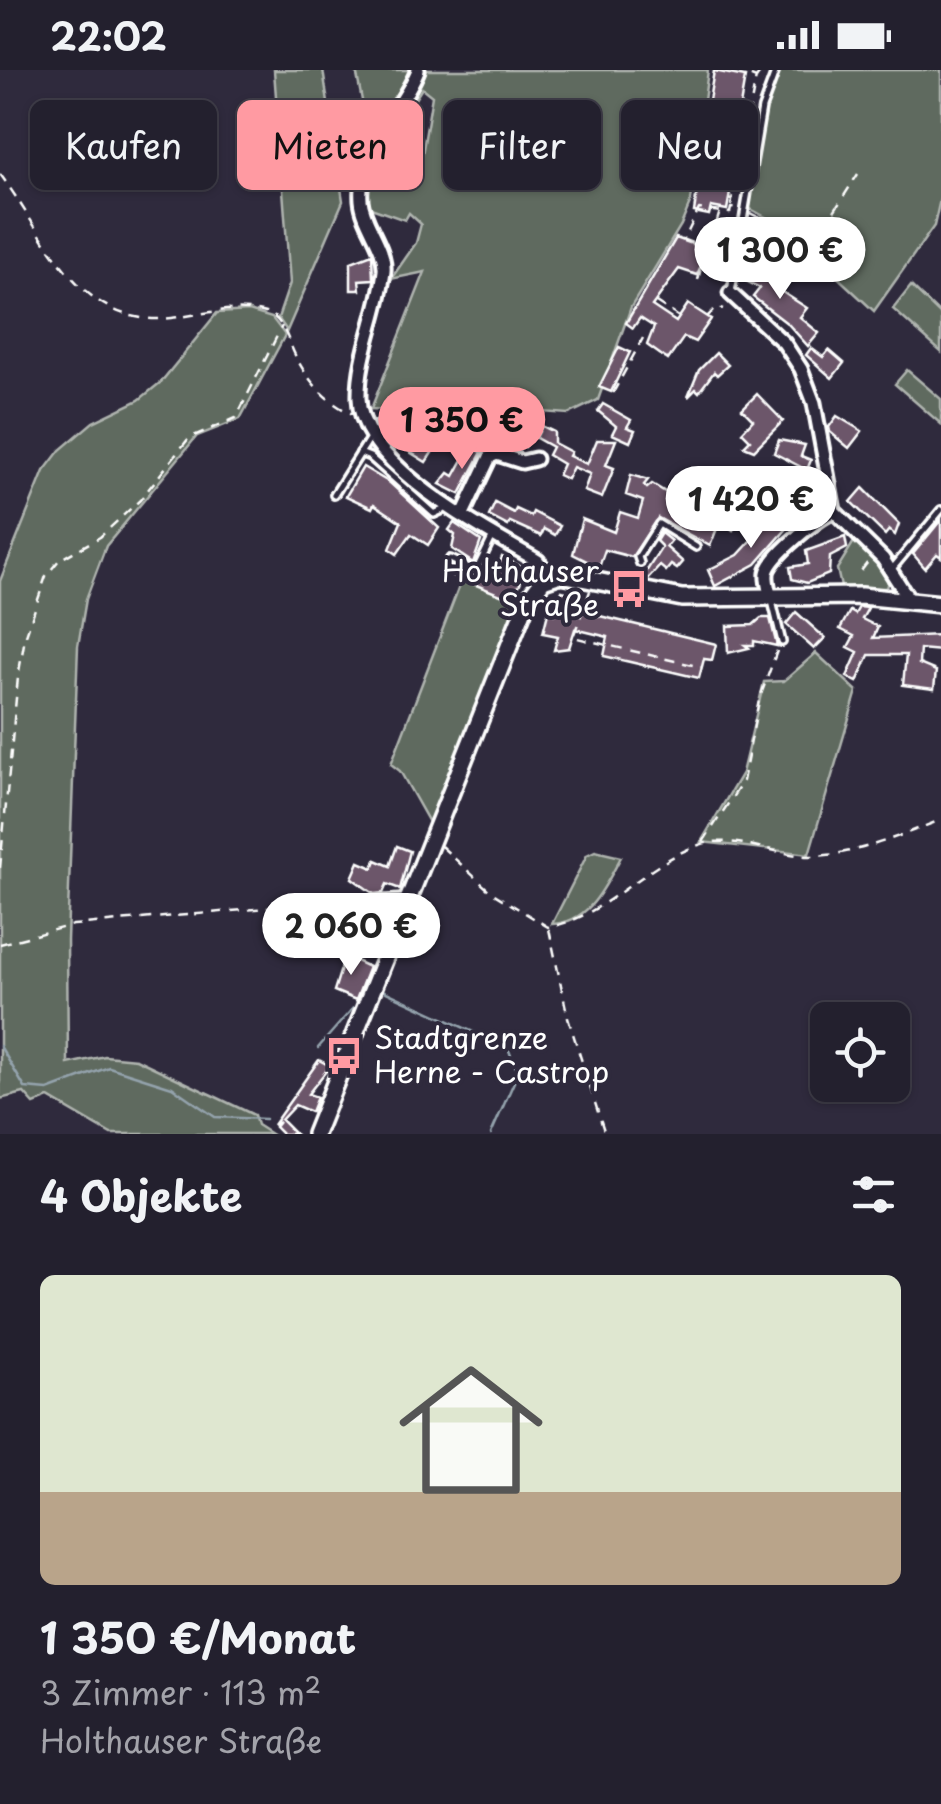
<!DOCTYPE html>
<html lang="de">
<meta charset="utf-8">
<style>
:root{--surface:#23202e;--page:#2b2836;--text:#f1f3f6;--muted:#a3a3aa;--line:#403e4a;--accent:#ff9aa2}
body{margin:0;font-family:"Playpen Sans",sans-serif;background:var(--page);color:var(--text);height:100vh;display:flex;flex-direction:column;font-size:38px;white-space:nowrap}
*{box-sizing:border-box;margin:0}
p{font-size:32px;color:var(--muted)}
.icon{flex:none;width:55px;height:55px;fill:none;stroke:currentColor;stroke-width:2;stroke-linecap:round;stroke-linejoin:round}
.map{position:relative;height:1064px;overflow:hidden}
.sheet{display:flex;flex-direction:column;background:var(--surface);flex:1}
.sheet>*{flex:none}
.hud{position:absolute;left:30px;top:30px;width:882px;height:90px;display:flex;gap:20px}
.buttons{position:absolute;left:810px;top:932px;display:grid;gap:20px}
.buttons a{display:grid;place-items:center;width:100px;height:100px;border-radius:15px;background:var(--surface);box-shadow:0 2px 8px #0004,0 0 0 2px var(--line);font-size:50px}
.price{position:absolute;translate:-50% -85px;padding:0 22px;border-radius:35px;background:#fff;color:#222;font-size:32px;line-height:65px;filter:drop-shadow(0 2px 5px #0008)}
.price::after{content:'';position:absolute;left:50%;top:60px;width:30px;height:22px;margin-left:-15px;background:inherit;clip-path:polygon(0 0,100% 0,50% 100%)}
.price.selected{background:var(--accent);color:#111}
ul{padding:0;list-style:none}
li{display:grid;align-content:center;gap:20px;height:530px;padding:0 40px}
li+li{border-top:2px solid var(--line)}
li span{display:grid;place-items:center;height:310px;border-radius:15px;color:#555}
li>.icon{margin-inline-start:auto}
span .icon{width:180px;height:180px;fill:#fffc;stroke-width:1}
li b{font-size:42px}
h2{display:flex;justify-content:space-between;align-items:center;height:120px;padding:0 40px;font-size:42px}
.pill{padding:0 35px;border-radius:15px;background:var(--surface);box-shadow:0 2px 8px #0004,0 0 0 2px var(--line);font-size:35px;line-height:90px}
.pill.selected{background:var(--accent);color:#111}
.status{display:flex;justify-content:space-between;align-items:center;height:70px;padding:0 50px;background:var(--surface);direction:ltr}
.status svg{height:28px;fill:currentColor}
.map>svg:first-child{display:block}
</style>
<div class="status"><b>22:02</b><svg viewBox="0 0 49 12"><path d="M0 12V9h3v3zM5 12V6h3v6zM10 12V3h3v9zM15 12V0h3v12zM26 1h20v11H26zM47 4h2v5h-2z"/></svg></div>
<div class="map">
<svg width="941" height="1064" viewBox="0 0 941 1064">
<rect width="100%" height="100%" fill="#2f2a3d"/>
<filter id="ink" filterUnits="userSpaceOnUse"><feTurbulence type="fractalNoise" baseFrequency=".01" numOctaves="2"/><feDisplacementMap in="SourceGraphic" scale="20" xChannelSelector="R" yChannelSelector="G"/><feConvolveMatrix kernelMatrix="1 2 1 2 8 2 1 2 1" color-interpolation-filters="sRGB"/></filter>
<g filter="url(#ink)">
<!-- green -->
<g fill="#5f6a5f" stroke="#afb4af" stroke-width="2.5" fill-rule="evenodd">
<polygon points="274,0 323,0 343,131 287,261 278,248 290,213"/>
<polygon points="356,0 413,0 369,66"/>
<path d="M425 0H708L691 131 681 155 631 237 598 330 569 344 488 338 462 343 371 339 425 202 391 209 416 173 421 154 409 143 405 150 368 137C360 82 402 45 425 0ZM422 18 432 26 419 103 376 90Z"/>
<polygon points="779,0 941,0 941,125 934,156 874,241 805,177 808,170 747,137 763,45"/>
<polygon points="911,216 941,245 941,282 893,239"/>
<polygon points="249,241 272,248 285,265 240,349 197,366 106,476 86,529 78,576 67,870 68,994 105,986 136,989 254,1045 257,1055 271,1064 111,1064 49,1028 34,1034 24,1023 0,1029 0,511 44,401 60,380 93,352 139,330 161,312 217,243"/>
<polygon points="907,300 941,329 941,354 895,314"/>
<polygon points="855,470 889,507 886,518 841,517 837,499"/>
<polygon points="462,509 518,532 430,754 400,701 391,694"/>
<polygon points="816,583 857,621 809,784 701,772 742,703 764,612 784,611"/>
<path d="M595 781 621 787C605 816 590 853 552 854L587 785Z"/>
</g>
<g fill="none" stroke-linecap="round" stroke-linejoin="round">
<!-- stream -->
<g stroke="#94a3ad" stroke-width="2.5">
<polyline points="382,920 508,978 518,1003 491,1064"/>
<polyline points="0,976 25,1018 48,1020 109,997 172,1017 215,1047 265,1049"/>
<polyline points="318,978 353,938"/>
</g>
</g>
<!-- building -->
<g fill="#6c566a" stroke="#fff" stroke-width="2.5">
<polygon points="714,1 745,7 737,53 706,48"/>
<polygon points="705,65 739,71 727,140 711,137 709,145 694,142"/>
<polygon points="676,168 728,187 722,203 700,198 697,205 679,199 652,236 676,252 688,234 711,249 695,272 684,267 668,290 647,275 654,257 640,248 633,258 626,253"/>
<polygon points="372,184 373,209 359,210 360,220 351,220 351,192"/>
<polygon points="750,192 772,201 778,207 770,214 807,238 800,247 819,263 808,276 788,254 753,227 760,218 746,211"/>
<polygon points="619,277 630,282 611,322 599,317"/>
<polygon points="811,278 823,287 829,280 844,293 832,308 806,285"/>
<polygon points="716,283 728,295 717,305 714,302 699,322 696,319 688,327 699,300"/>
<polygon points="757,324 783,351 754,380 744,376 750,370 742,362 753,350 742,339"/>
<polygon points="603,334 631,350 627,357 635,360 630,372 612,364 616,356 598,341"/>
<polygon points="386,342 396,354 404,353 437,375 426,392 384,366 375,351"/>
<polygon points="837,346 862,361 849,378 830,362 829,357"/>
<polygon points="493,350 529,370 525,377 521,375 518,381 479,363 484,353 490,356"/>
<polygon points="542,356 554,362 554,373 571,382 569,386 587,394 597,370 616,370 606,395 614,398 602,428 584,421 590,404 573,397 567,409 558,405 563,394 548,385 552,377 536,368"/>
<polygon points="779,370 805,375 801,386 811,390 807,400 774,383"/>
<polygon points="470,377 482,382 460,424 440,414 449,403 454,406"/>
<polygon points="363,397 390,413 439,458 428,475 411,464 397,484 390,479 401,452 374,434 372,438 346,426"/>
<polygon points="631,405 648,410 644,415 647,418 652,414 677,429 680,425 702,439 709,418 723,421 717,432 729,440 735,432 747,440 733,460 720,451 710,476 658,448 632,487 605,480 599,497 573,484 582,449 614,462 620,442 638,448 643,431 626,425"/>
<polygon points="863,418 899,454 895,465 889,460 885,465 851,432"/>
<polygon points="495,433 514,443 516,439 531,446 533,442 560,456 555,465 544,459 541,466 510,452 508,456 489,446"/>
<polygon points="777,443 790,455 756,494 715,516 708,500 738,485"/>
<polygon points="941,450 941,487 937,484 925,498 913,484"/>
<polygon points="454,453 481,471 473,493 452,479 455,465 449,460"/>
<polygon points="661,463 671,471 666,477 683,492 677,499 671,495 666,501 660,496 648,509 644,505 662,477 656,471"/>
<polygon points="845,467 847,478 830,487 829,504 807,513 792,509 790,497 808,494 806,481"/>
<polygon points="502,487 526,499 513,530 444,502 447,495 477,507 485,497 496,501"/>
<polygon points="562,521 578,525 575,540 716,574 712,590 704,589 699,608 669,601 604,586 608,567 575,559 569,578 554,580 558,566 543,563 548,543 554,544"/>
<polygon points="859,537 868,538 862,549 878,557 873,568 941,565 941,581 920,579 919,594 936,601 934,619 903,615 906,585 869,585 857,612 847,607 858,582 848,577 854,566 840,559 850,541 855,544"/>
<polygon points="796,542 825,568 814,579 786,554"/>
<polygon points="761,548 770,548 777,576 754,571 754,575 745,575 749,578 728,583 727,556 753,555"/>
<polygon points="397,776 410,781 400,819 387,814 383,823 374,824 352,808 359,792 373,798 376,790 390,796"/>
<polygon points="345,886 369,897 356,930 334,921"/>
<polygon points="319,990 330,996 308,1024 317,1027 311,1042 295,1035 281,1050 295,1064 282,1064 275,1057 279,1052 273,1055"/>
</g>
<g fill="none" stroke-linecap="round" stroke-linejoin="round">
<!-- service casing -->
<g stroke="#fff" stroke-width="12">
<g id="service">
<polyline points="731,222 762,38 776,0"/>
<polyline points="360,383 370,387 434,444 447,438"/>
<polyline points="334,425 371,366"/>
<polyline points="450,489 476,501 493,466"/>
<polyline points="640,493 638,487 659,454 696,477"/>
<polyline points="892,499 941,440"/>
<polyline points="772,531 782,572"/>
<polyline points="329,833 406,828"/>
</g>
</g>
<!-- minor casing -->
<g stroke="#fff" stroke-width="19">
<g id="minor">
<path d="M418 0C400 46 357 75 361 130 363 154 386 177 384 201 379 243 358 286 359 328 360 396 486 460 538 491L549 507"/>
<polyline points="730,223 784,273 801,299 814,333 834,441 883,489 910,531"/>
<polyline points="463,444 490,387 497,384 522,392 535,389"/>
<path d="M771 528C769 520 766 511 767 503 770 486 818 448 834 441"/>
</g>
</g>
<!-- secondary casing -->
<g stroke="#fff" stroke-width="22">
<polyline id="secondary" points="315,1064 527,531 543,510 561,504 682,528 861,526 941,534"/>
</g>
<!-- path -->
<g stroke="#fff" stroke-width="2.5" stroke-dasharray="10 8" stroke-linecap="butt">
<polyline points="762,0 756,8 763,12"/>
<path d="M0 104C46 166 80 260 172 248 206 244 239 233 272 245 286 256 288 272 296 287 309 312 327 333 353 344"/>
<polyline points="731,136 756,8 737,0"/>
<polyline points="750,143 807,173 815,171 858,104"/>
<polyline points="709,179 684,170 699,139 730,143 731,138 738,139"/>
<polyline points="706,187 721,138"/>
<polyline points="698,210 704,186"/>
<polyline points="656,232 679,247"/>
<polyline points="707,247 717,237 723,239"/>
<polyline points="613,323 643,268"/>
<polyline points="861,501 868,492"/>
<polyline points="590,521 573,567 701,597"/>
<polyline points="703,772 743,711 759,630 778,578"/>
<path d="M441 776 491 822 548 857C605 848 647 791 702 774 734 765 776 785 808 786 851 787 901 765 941 750"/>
<polyline points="0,798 18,607 25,568 46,506 59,490 100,467 140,430 189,368 236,348 282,256"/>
<polyline points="549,859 568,948 605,1064"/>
<polyline points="0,874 73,855 323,833"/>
</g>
<!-- service -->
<use href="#service" stroke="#2f2a3d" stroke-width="5"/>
<!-- minor -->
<use href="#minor" stroke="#2f2a3d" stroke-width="11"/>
<!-- secondary -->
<use href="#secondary" stroke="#2f2a3d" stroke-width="15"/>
</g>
</g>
<!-- icons -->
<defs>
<g id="bus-bare" transform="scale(3)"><path d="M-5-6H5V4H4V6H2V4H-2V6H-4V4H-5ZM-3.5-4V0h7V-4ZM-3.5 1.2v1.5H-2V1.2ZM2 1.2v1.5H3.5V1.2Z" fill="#ff9aa2" stroke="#2f2a3d" stroke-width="2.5" paint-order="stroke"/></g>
</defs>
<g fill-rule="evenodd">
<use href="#bus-bare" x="629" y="519"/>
<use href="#bus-bare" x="344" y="986"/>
</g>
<g text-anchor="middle" stroke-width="8" stroke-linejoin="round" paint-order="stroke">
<!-- poi labels -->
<g font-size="30" fill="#fff" stroke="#2f2a3d" text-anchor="end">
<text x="599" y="512">Holthauser<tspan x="599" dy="34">Straße</tspan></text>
<text x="374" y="979" text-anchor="start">Stadtgrenze<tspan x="374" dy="34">Herne - Castrop</tspan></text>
</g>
</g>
</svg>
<div class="buttons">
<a><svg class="icon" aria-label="locate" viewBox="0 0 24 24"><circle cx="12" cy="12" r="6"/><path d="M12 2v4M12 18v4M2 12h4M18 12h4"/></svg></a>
</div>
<b class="price" style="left:780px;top:232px">1 300 €</b>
<b class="price selected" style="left:462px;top:402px">1 350 €</b>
<b class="price" style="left:751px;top:481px">1 420 €</b>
<b class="price" style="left:351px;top:908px">2 060 €</b>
<div class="hud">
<a class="pill">Kaufen</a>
<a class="pill selected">Mieten</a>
<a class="pill">Filter</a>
<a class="pill">Neu</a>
</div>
</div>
<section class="sheet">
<h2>4 Objekte<svg class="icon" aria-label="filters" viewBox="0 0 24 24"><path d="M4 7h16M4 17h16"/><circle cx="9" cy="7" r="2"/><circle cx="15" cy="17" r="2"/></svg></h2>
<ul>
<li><span style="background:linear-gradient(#dfe7d0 70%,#b9a48a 0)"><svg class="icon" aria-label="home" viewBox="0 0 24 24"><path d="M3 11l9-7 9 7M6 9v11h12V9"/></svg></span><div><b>1 350 €/Monat</b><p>3 Zimmer · 113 m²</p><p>Holthauser Straße</p></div></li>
</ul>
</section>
